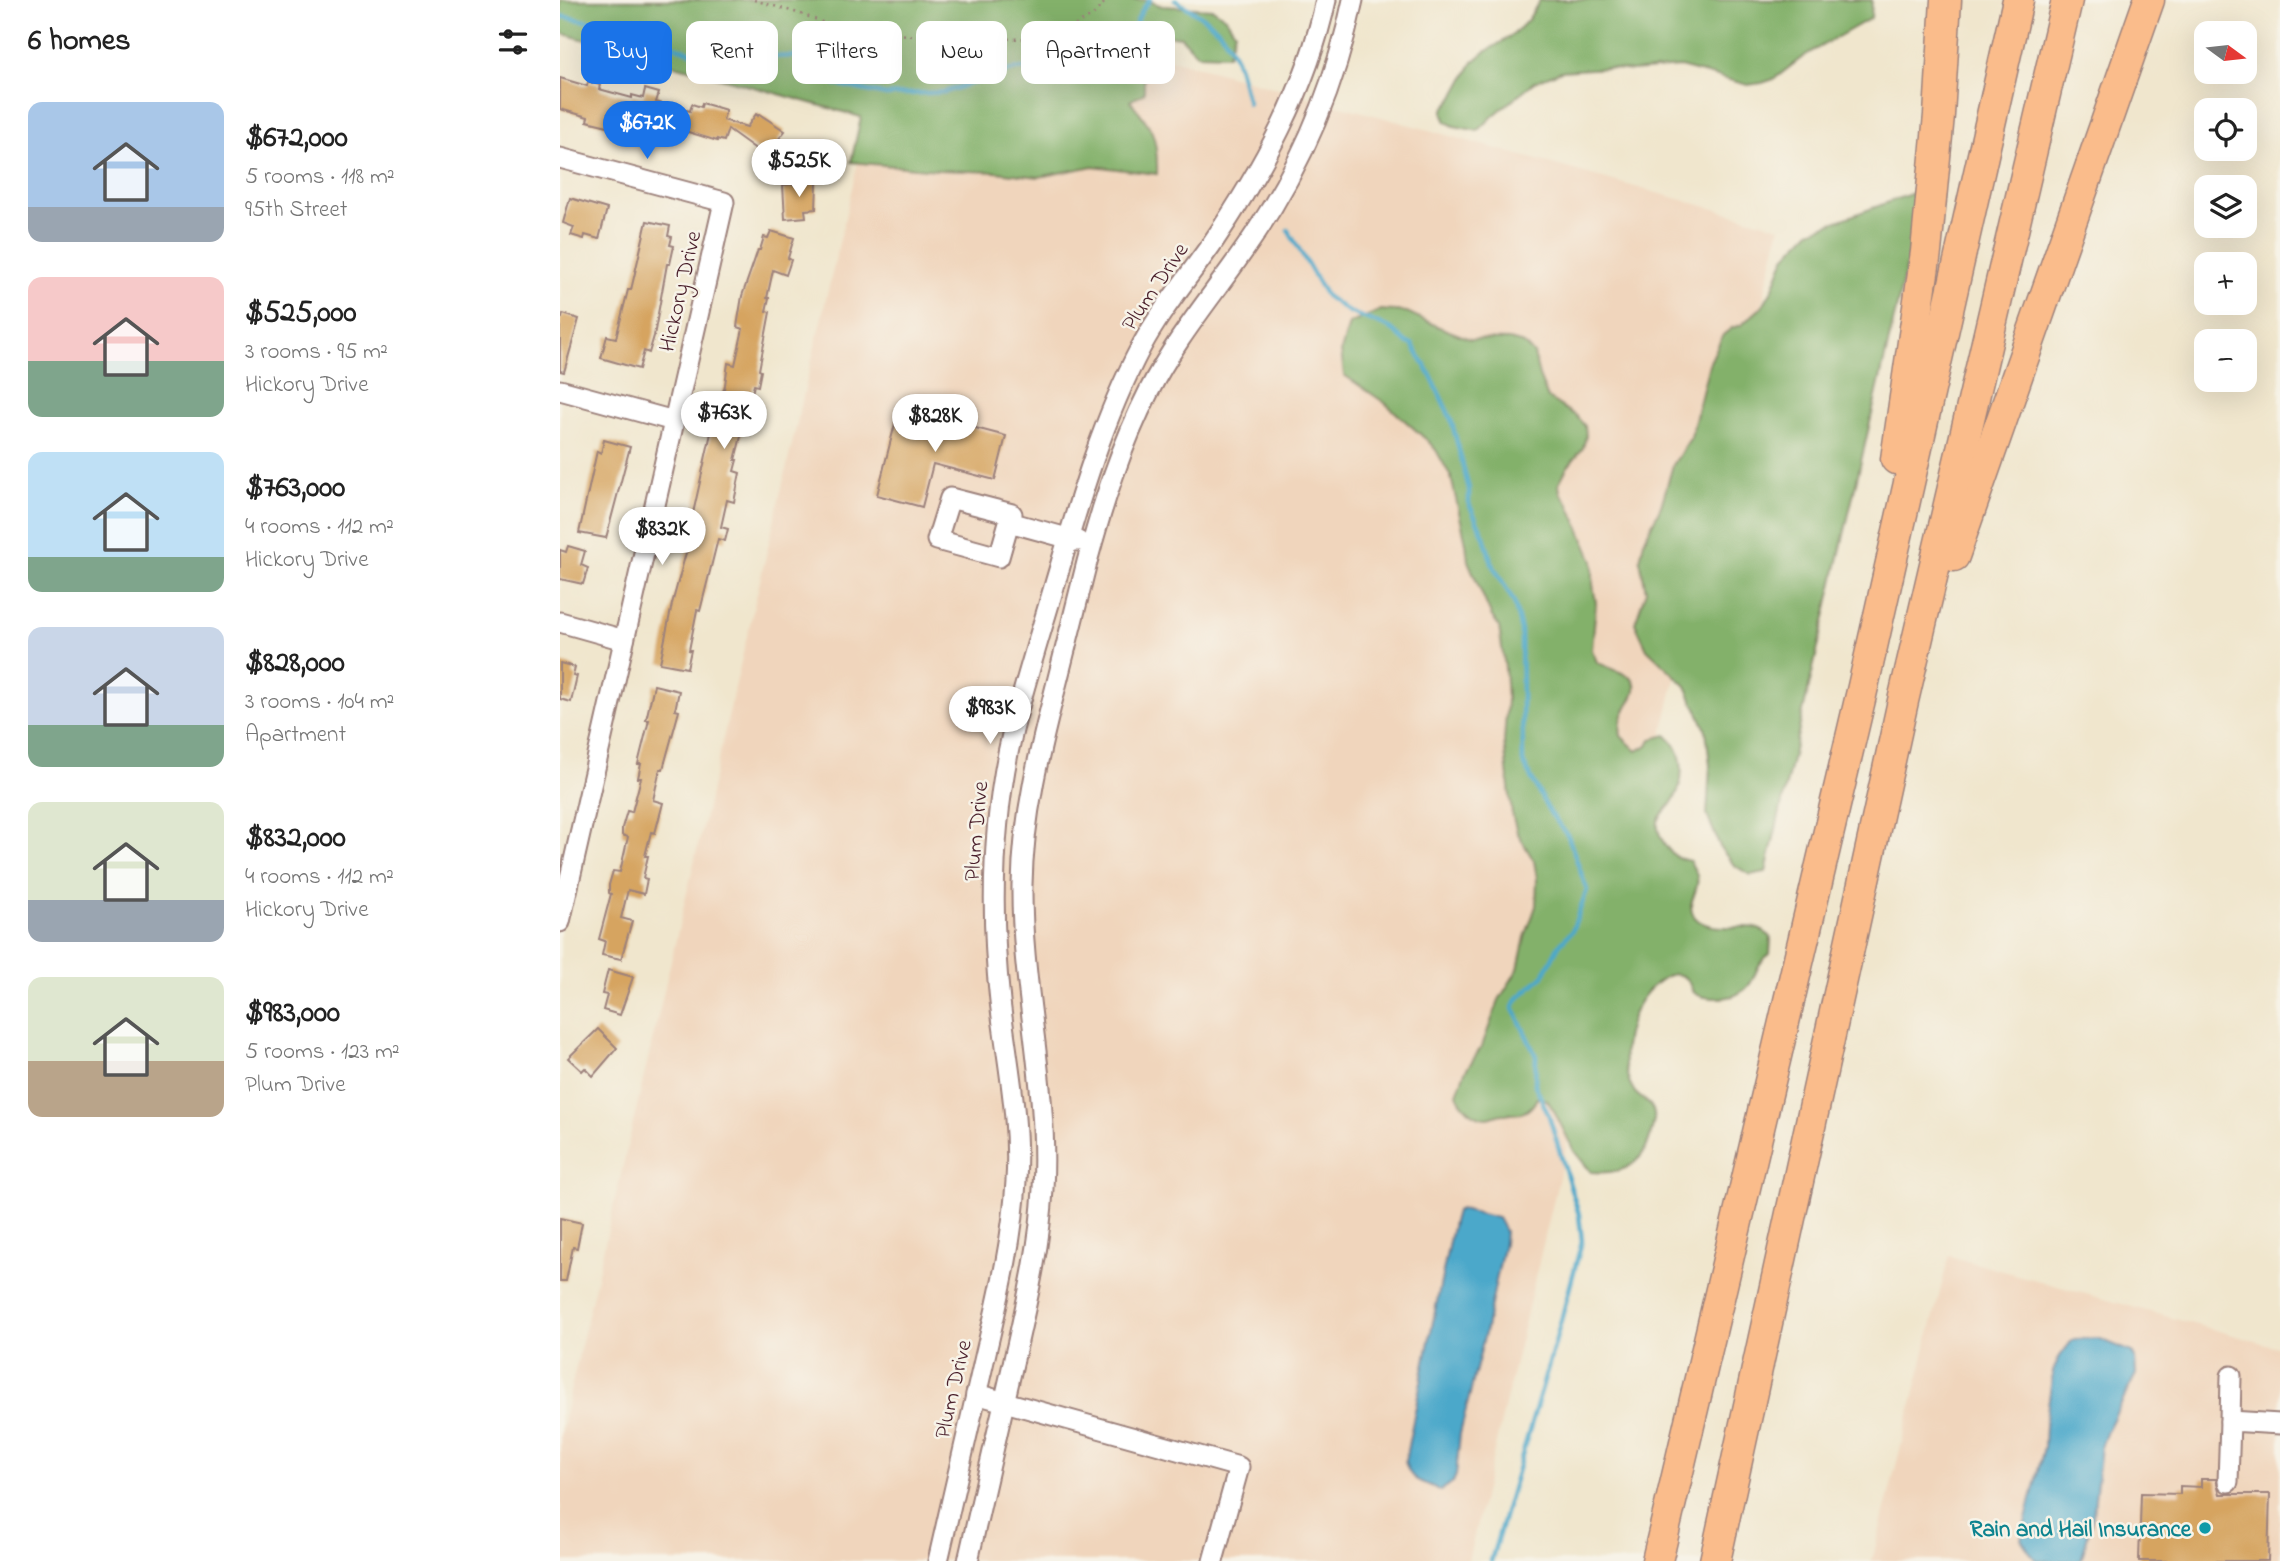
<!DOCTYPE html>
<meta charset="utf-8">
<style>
:root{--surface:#fff;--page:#f6f6f6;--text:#222;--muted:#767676;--accent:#1a73e8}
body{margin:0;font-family:"Indie Flower",sans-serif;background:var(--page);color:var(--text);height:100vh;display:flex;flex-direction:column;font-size:26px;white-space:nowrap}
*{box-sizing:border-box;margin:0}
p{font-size:23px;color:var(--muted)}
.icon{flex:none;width:38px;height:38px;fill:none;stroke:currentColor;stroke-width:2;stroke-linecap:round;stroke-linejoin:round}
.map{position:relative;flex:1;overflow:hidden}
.drawer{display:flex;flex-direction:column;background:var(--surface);width:560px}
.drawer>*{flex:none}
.guide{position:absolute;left:21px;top:21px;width:665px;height:63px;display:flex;gap:14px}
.needle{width:46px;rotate:105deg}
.fabs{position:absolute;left:1634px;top:21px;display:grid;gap:14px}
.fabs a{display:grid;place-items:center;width:63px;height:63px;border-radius:14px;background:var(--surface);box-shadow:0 7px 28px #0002;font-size:35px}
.price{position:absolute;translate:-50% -60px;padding:0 16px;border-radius:24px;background:#fff;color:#222;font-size:23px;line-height:46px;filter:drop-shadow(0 2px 4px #0008)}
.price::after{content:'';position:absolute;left:50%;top:42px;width:21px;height:16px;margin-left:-10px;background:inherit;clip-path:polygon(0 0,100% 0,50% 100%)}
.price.on{background:var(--accent);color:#fff}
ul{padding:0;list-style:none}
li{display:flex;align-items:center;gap:21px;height:175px;padding:0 28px}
li span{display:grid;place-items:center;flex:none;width:196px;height:140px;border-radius:14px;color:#555}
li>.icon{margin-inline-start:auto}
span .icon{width:84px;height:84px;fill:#fffc;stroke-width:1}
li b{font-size:30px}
h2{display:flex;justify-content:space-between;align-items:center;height:84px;padding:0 28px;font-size:30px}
.pill{padding:0 24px;border-radius:14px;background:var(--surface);box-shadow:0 7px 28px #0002;font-size:24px;line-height:63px}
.pill.on{background:var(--accent);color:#fff}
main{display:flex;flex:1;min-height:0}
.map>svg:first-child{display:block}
</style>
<main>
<section class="drawer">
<h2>6 homes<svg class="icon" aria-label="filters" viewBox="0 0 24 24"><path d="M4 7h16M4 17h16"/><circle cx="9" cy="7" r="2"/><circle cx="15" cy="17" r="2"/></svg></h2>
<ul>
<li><span style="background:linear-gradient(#a9c7e8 75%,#9aa5b1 0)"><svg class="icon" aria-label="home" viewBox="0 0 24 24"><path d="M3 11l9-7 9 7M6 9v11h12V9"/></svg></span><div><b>$672,000</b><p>5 rooms · 118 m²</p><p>95th Street</p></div></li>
<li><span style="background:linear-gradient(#f6c9c9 60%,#7fa58c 0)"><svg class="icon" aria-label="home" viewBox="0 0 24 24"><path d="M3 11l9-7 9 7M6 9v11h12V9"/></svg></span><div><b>$525,000</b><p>3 rooms · 95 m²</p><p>Hickory Drive</p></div></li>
<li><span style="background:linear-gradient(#bfe0f5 75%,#7fa58c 0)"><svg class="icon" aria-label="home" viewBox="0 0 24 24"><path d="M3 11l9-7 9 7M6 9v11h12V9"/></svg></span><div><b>$763,000</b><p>4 rooms · 112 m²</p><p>Hickory Drive</p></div></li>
<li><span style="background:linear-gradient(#c9d6e8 70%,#7fa58c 0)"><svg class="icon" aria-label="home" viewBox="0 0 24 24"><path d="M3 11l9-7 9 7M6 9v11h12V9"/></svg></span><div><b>$828,000</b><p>3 rooms · 104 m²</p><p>Apartment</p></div></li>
<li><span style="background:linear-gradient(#dfe7d0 70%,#9aa5b1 0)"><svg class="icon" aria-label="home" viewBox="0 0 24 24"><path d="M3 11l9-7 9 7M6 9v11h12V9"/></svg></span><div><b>$832,000</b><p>4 rooms · 112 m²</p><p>Hickory Drive</p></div></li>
<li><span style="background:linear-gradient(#dfe7d0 60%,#b9a48a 0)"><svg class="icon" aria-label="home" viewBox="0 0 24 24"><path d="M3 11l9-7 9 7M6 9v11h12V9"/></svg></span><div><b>$983,000</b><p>5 rooms · 123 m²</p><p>Plum Drive</p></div></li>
</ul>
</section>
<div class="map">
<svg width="1720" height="1561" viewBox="0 0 1720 1561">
<rect width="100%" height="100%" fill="#f7f3e8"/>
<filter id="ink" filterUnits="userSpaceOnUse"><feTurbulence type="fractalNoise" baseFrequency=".0143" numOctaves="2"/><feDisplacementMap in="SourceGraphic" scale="14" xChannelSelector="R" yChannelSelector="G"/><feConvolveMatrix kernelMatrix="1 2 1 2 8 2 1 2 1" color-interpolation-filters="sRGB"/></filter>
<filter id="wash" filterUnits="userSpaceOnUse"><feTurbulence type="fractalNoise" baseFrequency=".00686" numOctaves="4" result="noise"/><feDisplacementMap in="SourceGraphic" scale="28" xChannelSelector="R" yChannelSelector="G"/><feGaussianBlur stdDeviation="1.57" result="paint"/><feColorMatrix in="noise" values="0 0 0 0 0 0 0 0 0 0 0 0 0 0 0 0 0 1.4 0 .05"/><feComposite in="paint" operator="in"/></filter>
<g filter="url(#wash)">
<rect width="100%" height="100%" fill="#f0e6cd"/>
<!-- built -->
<g fill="#f0d5bc">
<polygon points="517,33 1220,227 1005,1152 908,1561 0,1561 0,1435 307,124"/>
<polygon points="1389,1256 1720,1348 1720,1561 1312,1561"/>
</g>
<!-- forest -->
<g fill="#83b16a" stroke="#66684a" stroke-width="2">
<path d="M0 0H586L602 6 653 9 666 18 675 32 668 55 637 54 621 37 599 34 577 70 584 79V93L570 101C593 127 598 138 597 174L533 166 479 177 436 172 378 170 291 162 301 117 0 33Z"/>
<polygon points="980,0 1312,0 1311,18 1244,56 1214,79 1202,83 1188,85 1120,67 1072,71 1047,68 1001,71 974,82 933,116 918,131 894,126 886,122 883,115 883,109 894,97 913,62 925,52 953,35 968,20"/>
<polygon points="1364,189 1206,872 1190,875 1174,865 1161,849 1147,815 1150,766 1146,730 1126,686 1087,649 1075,623 1086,591 1080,560 1084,541 1101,506 1113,465 1131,437 1149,364 1163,335 1172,328 1181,325 1202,307 1212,290 1225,257 1250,231"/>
<path d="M821 310 847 312 879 327 910 339 949 340 964 344 974 354 979 376 988 398 1016 416 1025 426 1026 436 1023 448 1007 468 999 483 1000 493 1008 502 1033 561V584L1036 603 1032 650 1037 662C1045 667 1067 673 1072 679 1082 690 1067 705 1063 715 1060 722 1060 729 1061 736L1077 751 1088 745 1091 739 1106 735C1126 751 1126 783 1111 804 1107 810 1100 814 1098 822 1096 832 1106 849 1114 855 1118 858 1125 860 1130 861 1132 866 1136 871 1137 876 1140 887 1131 897 1131 907 1132 924 1152 927 1165 927 1186 928 1195 923 1211 937L1210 954C1190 967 1200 986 1173 996 1163 999 1145 999 1136 994 1131 991 1131 986 1128 981 1116 967 1102 978 1092 987 1067 1011 1055 1061 1074 1091 1080 1100 1093 1102 1094 1114 1095 1118 1093 1125 1092 1129 1085 1164 1065 1175 1031 1172L1014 1151 994 1111 987 1100 977 1098C969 1115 959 1114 943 1114 937 1114 933 1118 927 1118 914 1118 901 1105 897 1094L905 1072 922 1046 939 1000 958 969 965 937 976 906 977 878 974 861 957 832 952 814 944 742 947 699 945 668 939 627 931 615 908 561 906 543 891 477 876 450 868 441 825 403 784 375 781 351 789 324Z"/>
</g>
<!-- water -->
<g fill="#4ca8ca" stroke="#4b647a" stroke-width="2">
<path d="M901 1209 938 1218 945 1231 944 1243 925 1333 900 1434 896 1475 893 1482 880 1491C864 1480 851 1485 845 1461L893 1222 896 1211Z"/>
<polygon points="1538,1338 1572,1352 1575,1358 1576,1374 1547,1431 1541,1447 1533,1516 1521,1561 1476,1561 1461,1539 1484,1447 1485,1425 1493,1372 1498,1359 1510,1343 1515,1339"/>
</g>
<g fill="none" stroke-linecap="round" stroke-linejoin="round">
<!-- stream -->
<g stroke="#4ca8ca" stroke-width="4.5">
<path d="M615 0C630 10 648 18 660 32 677 51 682 80 688 103"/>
<path d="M0 16 58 27 149 58 249 56 275 84 326 95 385 92 455 69 511 64 564 54C577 34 572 19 590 0"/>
<polyline points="728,230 766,296 789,312 830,328 847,343 852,344 870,374 891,419 909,489 909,504 924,536 932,564 954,602 961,631 963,762 988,810 1008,836 1027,890 1012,931 999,945 983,976 957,999 953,1007 976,1056 975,1085 989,1116 1019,1215 1022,1241 995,1343 931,1561"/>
</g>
</g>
<g id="blocks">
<!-- building -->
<g fill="#d6a461">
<polygon points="0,78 27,86 28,82 40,85 39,89 72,98 72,95 83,98 85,89 99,93 96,102 130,111 132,104 141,107 142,103 166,110 163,120 187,127 196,114 198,116 199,114 225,131 218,140 227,146 215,163 168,129 164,141 157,139 157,141 109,126 104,144 84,138 88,126 83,125 84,122 56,113 52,127 27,121 28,117 0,109"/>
<polygon points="257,182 256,209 245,210 246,217 225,219 223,185"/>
<polygon points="10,198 47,209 39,239 25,235 24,239 11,235 14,227 3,223"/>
<polygon points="87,221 110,226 108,236 112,237 110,245 114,246 110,264 107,264 94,336 89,353 84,351 79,369 41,358 47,336 56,338 68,290 71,290"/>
<polygon points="211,231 234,238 228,258 231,260 226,275 213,270 207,298 209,298 206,311 210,312 199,370 201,371 198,386 194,385 175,460 177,460 174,471 180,473 174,502 167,500 161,527 168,529 165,541 158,539 140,611 137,610 129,650 131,650 127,668 100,663 112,604 127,549 125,549 151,433 165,385 168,363 175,365 183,329 177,327 182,296 198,250 200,250 204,237 208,238"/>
<polygon points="3,314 19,319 4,372 0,371 0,318 2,318"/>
<polygon points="339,408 446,436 435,480 373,464 362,507 317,495"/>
<polygon points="44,440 70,447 46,538 19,533 37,451 41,453"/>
<polygon points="8,546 25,551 21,565 28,568 23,584 0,579 0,550 6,552"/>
<polygon points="0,663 15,667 13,675 17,676 11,702 0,699"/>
<polygon points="94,685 119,691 115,710 119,711 103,769 100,769 93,800 103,803 95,833 91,832 85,856 88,856 83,878 87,879 84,894 68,890 61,918 72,921 61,959 42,955 45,941 39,939 51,894 49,893 49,885 53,871 60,872 68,837 62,835 62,828 67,811 72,812 81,778 78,778 81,764 78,764 89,720 86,720"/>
<polygon points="48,970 73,977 60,1015 43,1010 47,995 42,994"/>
<polygon points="38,1029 57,1048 33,1076 25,1068 22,1071 8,1058"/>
<polygon points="0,1218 22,1223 17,1248 13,1247 6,1281 0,1281"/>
<polygon points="1641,1479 1656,1479 1660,1494 1710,1494 1708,1561 1579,1561 1581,1493 1620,1494 1620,1486 1641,1487"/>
</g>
</g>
</g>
<g filter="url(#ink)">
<use href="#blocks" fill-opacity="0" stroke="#9d827c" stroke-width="2"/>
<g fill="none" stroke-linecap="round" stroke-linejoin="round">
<!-- minor casing -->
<g stroke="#9d827c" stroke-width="23">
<g id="minor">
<polyline points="0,158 164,202 0,922"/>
<polyline points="0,390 114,421"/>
<polyline points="449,522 439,557 377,540 390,498 452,514 449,522 518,541"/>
<polyline points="0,622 64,640"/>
<polyline points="416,1394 679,1467 653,1561"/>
<polyline points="1670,1421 1671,1376"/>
<polyline points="1668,1482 1670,1421 1720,1424"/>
<path d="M378 1561C394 1491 410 1421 426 1352 439 1296 453 1239 456 1181 460 1120 447 1061 440 1001 430 910 432 819 453 730 465 682 480 635 494 587 518 505 541 423 581 347 601 310 627 279 651 245 702 170 747 89 766 0"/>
<path d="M408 1561C423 1497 437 1432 452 1368 465 1309 480 1250 483 1189 489 1087 461 987 462 885 463 816 480 749 497 682 507 642 517 602 527 562 543 503 561 446 589 391 618 334 660 287 695 234 742 164 776 83 793 0"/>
</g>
</g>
<!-- highway casing -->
<g stroke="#9d827c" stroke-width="33">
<g id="highway">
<polyline points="1336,459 1366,252 1379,115 1386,0"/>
<polyline points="1394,556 1589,0"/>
<polyline points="1097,1561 1302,691 1458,0"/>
<polyline points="1155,1561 1343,701 1507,0"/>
</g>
</g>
<!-- path -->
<polyline stroke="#9d827c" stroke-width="2.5" stroke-dasharray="2 5" stroke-linecap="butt" points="194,0 241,14 281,29 404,40 481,38 497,35 532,16 547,0"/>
<!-- minor -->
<use href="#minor" stroke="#fff" stroke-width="19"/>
<!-- highway -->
<use href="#highway" stroke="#fabc8b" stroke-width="30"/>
</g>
</g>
<!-- markers -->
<circle fill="#0f9aa8" stroke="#f7f3e8" stroke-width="2.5" cx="1645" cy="1528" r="7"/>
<g text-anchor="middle" stroke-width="5" stroke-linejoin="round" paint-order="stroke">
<!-- street labels -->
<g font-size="23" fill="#4a1f2b" stroke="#f7f3e8">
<text transform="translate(594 286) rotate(-56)" y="8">Plum Drive</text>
<text transform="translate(119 291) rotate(-77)" y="8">Hickory Drive</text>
<text transform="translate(415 831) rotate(-85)" y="8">Plum Drive</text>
<text transform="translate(392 1389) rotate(-77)" y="8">Plum Drive</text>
</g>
<!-- culture labels -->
<g font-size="23" font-weight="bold" fill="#0d838f" stroke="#f7f3e8" text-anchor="end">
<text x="1631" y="1536">Rain and Hail Insurance</text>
</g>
</g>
</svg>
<div class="fabs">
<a><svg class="needle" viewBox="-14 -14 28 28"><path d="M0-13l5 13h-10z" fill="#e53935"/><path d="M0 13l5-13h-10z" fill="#767676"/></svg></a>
<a><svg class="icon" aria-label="locate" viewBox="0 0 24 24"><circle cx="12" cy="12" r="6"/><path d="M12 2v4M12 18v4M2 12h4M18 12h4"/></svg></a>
<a><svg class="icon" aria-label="layers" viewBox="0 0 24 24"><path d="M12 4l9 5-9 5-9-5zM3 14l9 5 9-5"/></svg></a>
<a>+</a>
<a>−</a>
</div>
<b class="price on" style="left:87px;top:161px">$672K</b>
<b class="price" style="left:239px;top:199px">$525K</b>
<b class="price" style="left:164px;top:451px">$763K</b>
<b class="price" style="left:375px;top:454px">$828K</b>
<b class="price" style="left:102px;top:567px">$832K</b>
<b class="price" style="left:430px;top:746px">$983K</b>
<div class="guide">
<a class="pill on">Buy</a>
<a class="pill">Rent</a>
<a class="pill">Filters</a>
<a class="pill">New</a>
<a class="pill">Apartment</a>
</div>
</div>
</main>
